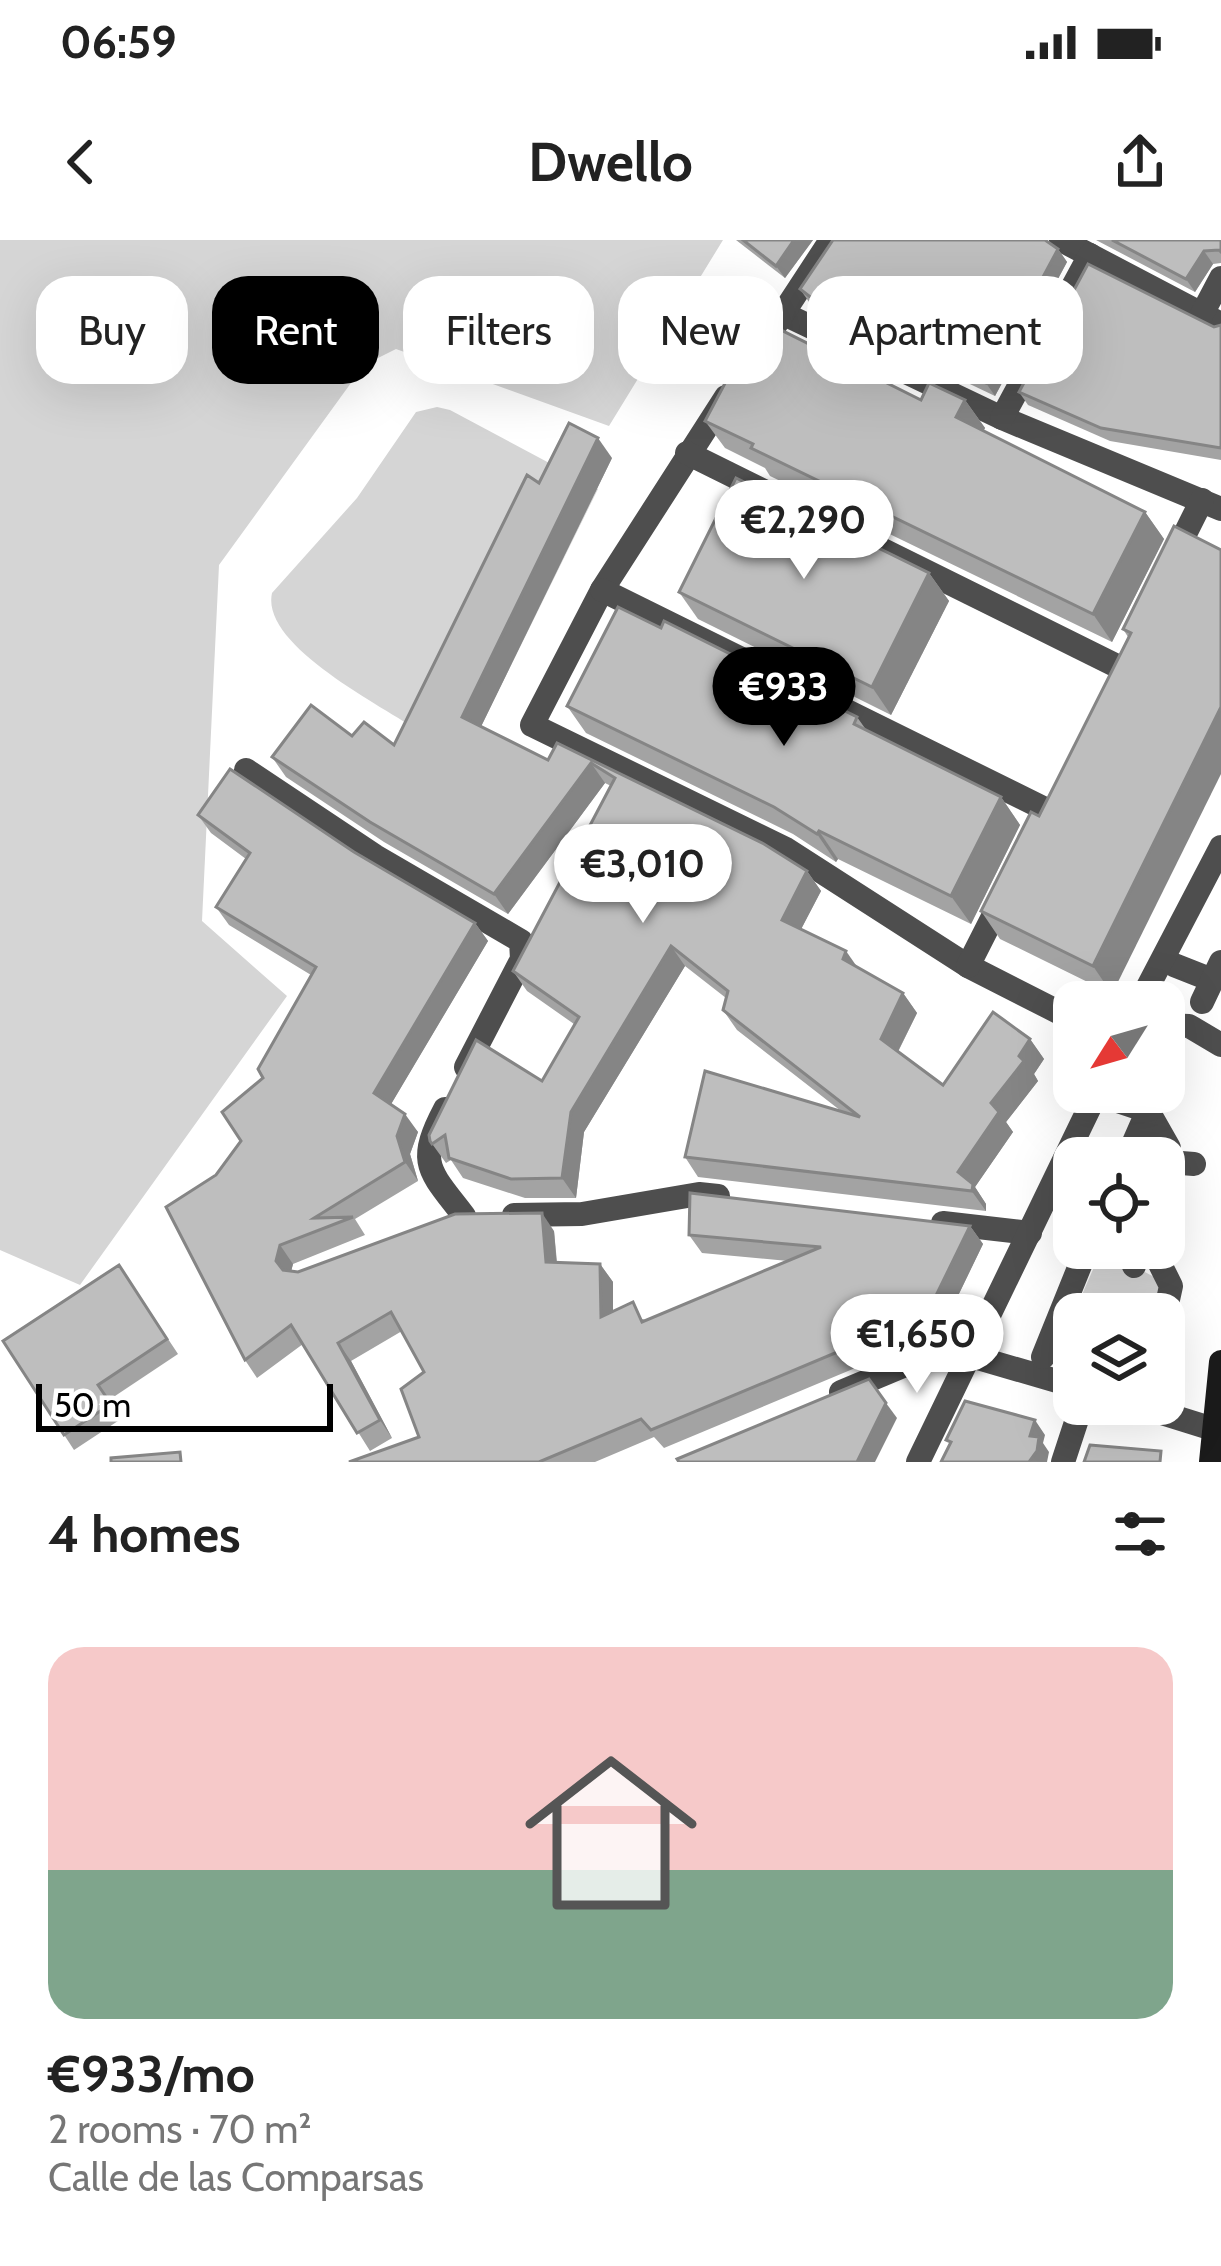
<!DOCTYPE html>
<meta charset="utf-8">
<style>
:root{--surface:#fff;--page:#f6f6f6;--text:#222;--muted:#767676;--accent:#000}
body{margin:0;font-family:Cabin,sans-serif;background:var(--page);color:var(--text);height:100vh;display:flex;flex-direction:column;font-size:45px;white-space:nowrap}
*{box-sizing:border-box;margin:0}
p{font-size:39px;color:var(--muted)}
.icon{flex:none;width:66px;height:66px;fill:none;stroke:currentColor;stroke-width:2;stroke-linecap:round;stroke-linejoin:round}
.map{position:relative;height:1222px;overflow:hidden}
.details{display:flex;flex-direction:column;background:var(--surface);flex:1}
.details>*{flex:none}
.guide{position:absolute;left:36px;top:36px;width:1149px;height:108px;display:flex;gap:24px}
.needle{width:78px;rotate:233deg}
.controls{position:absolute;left:1053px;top:741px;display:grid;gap:24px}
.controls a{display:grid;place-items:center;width:132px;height:132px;border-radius:24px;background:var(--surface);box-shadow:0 12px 48px #0002;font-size:60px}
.scale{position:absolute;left:36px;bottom:30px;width:297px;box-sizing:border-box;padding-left:12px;border:6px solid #000;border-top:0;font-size:33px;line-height:42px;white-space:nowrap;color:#000;-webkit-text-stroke:9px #fff;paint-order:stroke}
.price{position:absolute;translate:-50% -102px;padding:0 27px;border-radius:42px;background:#fff;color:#222;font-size:39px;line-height:78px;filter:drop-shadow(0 3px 6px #0008)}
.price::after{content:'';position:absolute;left:50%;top:72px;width:36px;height:27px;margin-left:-18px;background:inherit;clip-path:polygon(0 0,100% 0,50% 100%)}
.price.on{background:var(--accent);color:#fff}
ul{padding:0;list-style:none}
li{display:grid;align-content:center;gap:24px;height:636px;padding:0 48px}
li span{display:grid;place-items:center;height:372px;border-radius:36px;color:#555}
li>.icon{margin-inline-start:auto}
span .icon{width:216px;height:216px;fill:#fffc;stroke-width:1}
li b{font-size:51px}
h2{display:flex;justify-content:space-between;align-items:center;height:144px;padding:0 48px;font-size:51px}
.chip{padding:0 42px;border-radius:36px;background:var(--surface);box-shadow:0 12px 48px #0002;font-size:42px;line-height:108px}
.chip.on{background:var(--accent);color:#fff}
.status{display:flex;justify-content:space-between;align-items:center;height:84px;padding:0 60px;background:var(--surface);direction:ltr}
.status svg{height:33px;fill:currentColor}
header{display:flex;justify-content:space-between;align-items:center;height:156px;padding:0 48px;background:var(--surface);font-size:54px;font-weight:700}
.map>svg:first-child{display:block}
</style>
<div class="status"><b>06:59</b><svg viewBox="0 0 49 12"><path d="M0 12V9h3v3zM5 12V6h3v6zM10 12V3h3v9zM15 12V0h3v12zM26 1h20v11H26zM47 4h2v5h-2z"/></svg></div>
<header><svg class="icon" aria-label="back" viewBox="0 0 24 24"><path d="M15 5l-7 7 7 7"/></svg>Dwello<svg class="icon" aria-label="share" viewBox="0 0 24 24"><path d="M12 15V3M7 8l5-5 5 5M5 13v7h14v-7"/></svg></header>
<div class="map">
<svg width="1221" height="1222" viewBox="0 0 1221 1222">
<rect width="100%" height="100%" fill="#fff"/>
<!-- green -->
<g fill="#d5d5d5">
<polygon points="0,0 723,0 609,186 396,109 364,125 219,325 202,681 287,756 80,1045 0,1010"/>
<path d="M437 167 450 170 598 249 462 525C450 515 438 504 425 495 389 469 260 407 272 353L357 258 416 172Z"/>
<polygon points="1102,1009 1171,1046 1155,1074 1073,1075"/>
</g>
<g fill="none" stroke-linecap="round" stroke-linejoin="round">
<!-- street -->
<g stroke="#4e4e4e" stroke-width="24">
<polyline points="1061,0 1221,84"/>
<polyline points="784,74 1002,178 1221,269"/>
<polyline points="1202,74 1221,38"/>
<polyline points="757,113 831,0"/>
<polyline points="726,157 602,350 532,485 786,609 968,726 1074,780"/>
<polyline points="1002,178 1090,15"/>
<polyline points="687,213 1119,427"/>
<polyline points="1171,322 1202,260"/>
<polyline points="602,350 1047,570"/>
<polyline points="246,530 375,616 521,701 522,719 466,827"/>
<polyline points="1174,725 1212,740"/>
<polyline points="968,726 1002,659"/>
<polyline points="1140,762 1221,607"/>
<polyline points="1202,762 1221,722"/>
<polyline points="1164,785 1189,786 1221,805"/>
<polyline points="1164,834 1165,831"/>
<polyline points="1118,861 1148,871 1169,908 1164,965"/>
<path d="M445 869C416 924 429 930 464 976"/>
<polyline points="1127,918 1156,852"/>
<polyline points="1168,922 1194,924"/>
<polyline points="514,975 582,974 699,954 718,956"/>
<polyline points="943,983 1030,993"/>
<polyline points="1126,1008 1134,1026"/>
<polyline points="1161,1008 1160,1024 1171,1046 1164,1078"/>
<polyline points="971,1116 1074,1146"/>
<polyline points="1043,1117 1087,1008"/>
<polyline points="841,1152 982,1093"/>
<polyline points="1133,1164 1213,1189"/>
<polyline points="918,1222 1097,852"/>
<polyline points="1063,1222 1082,1164"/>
</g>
<!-- secondary -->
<polyline stroke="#1b1b1b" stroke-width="24" points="1211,1222 1221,1122"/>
</g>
<!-- wall -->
<g fill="#a3a3a3">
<polygon points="736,0 813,0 785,38"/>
<polygon points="1096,0 1221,0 1221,23 1213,24 1195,52"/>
<polygon points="1058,9 1067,22 995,156 827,76 809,62 800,49"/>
<polygon points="1221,85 1221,220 1110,201 1028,165 1019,152"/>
<polygon points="921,160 965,160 985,188 983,191 1145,272 1164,299 1112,402 770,236 765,228 725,208 705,181"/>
<polygon points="612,218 481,486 548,520 557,503 807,631 821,651 801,689 857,727 903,753 917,773 898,812 943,845 1030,799 1044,819 1034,834 1038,841 1006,882 1013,892 975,947 986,964 986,971 698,937 685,917 841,871 737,790 723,770 726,758 685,726 584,892 576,958 525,958 463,938 451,920 446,923 430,901 542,841 574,784 527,751 513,731 611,546 605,543 508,674 384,602 286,537 272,517 352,496 394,505 539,243"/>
<polygon points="1174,286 1112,754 1000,699 981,671 1039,576 1128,397 1123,389"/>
<polygon points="929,333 949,361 891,475 698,379 679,352"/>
<polygon points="661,388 857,477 867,491 1001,557 1020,585 971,684 838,619 836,622 793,594 586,493 567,466"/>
<polygon points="198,575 354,612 475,683 488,701 391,864 418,892 410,914 418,941 355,979 365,995 293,1024 291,1031 298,1032 554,991 557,1022 600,1024 613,1042 613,1071 646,1080 788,1021 702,1013 689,995 970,986 983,1004 940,1093 857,1122 860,1126 664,1208 654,1197 595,1222 349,1222 419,1197 424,1132 402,1091 351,1121 392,1198 370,1211 303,1104 257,1138 245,1120 216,935 241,901 263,838 311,735 229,685 216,667 246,619 211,593"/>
<polygon points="119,1025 178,1114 109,1160 121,1179 74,1210 3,1101"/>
</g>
<!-- shaded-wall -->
<g fill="#858585">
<polygon points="794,0 813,0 785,38 776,26"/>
<polygon points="1058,9 1067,22 995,156 986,143"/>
<polygon points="1204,11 1213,24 1195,52 1186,39"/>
<polygon points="965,160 985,188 976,205 956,177"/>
<polygon points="598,198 612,218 476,497 462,477"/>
<polygon points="1145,272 1164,299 1112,402 1093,374"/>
<polygon points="929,333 949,361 891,475 872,447"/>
<polygon points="1221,467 1221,534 1112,754 1093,726"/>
<polygon points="591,523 605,543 508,674 494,654"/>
<polygon points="1001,557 1020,585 971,684 951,656"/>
<polygon points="819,591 838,619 836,622 817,594"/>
<polygon points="807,631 821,651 796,699 782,680"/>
<polygon points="475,683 488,701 387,871 374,853"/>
<polygon points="671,706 685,726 584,892 576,958 562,938 571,872"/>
<polygon points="846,711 860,731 843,719"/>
<polygon points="903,753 917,773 894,819 881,799"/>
<polygon points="1030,799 1044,819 1034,834 1038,841 1006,882 1013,892 975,947 986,964 986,971 958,932 991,863"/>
<polygon points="405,874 418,892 410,914 418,941 405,922 397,896"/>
<polygon points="542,973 554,991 558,1040 546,1022"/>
<polygon points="970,986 983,1004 940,1093 927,1074"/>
<polygon points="280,1005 293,1024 289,1040 276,1021"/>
<polygon points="600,1024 613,1042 613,1096 601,1077"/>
<polygon points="338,1103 351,1121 392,1198 380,1180"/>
<polygon points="886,1163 897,1178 875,1222 857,1222"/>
<polygon points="1035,1180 1045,1195 1043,1203 1049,1212 1047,1222 1029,1222 1030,1196"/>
</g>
<!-- building -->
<g fill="#bebebe" stroke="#858585" stroke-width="3">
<polygon points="743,0 794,0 776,26"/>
<polygon points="833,0 1045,0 1058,9 986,143 818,63 800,49"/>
<polygon points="1112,0 1221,0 1221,12 1219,10 1204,11 1186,39"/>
<polygon points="1088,24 1214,87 1221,85 1221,208 1101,188 1019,152"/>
<polygon points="759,79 921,160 929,143 965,160 956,177 1145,272 1093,374 751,208 753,204 705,181"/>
<polygon points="569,183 598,198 462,477 548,520 557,503 764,604 807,631 782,680 846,711 843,719 903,753 881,799 943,845 993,772 1030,799 1019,816 1024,821 991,863 999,872 958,932 973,944 972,951 685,917 705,831 860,877 723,770 728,751 671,706 571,872 562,938 511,939 449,918 445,895 432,904 430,901 429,895 476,800 542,841 579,777 513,731 615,538 591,523 494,654 370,582 272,517 311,465 352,496 364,482 394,505 527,235 539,243"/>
<polygon points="736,238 929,333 872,447 679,352"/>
<polygon points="1174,286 1221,310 1221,467 1093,726 981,671 1031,572 1039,576 1131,393 1123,389"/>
<polygon points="618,367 661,388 664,381 857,477 854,484 1001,557 951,656 819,591 817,594 774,567 567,466"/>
<polygon points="230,529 354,612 475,683 374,853 405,874 397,896 405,922 314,978 353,977 280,1005 276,1021 283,1030 298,1032 455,974 542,973 546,1022 600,1024 601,1077 633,1062 642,1082 821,1007 689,995 690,953 970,986 927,1074 844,1104 847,1108 651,1190 641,1179 539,1222 349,1222 419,1197 401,1149 424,1132 391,1072 338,1103 380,1180 357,1193 291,1085 245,1120 166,967 216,935 241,901 222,872 263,838 258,829 316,727 216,667 250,613 198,575"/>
<polygon points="119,1025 167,1099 98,1145 111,1164 64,1195 3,1101"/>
<polygon points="869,1139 886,1163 857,1222 679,1222 677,1219"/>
<polygon points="965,1161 1035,1180 1030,1196 1039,1197 1037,1211 1029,1222 941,1222 951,1202 946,1200"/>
<polygon points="1090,1205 1161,1211 1160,1222 1084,1222"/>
<polygon points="180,1212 181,1222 111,1222 111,1218"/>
</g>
</svg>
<div class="controls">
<a><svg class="needle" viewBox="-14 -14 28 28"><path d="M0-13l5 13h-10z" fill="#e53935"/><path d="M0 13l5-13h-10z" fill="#767676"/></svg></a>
<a><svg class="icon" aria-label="locate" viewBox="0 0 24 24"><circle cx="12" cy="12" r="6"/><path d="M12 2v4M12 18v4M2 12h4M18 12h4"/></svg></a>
<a><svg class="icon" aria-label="layers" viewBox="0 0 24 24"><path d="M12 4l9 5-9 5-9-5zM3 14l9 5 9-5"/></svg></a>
</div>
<div class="scale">50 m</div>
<b class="price" style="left:804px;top:342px">€2,290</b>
<b class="price on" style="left:784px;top:509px">€933</b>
<b class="price" style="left:643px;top:686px">€3,010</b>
<b class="price" style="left:917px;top:1156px">€1,650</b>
<div class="guide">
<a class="chip">Buy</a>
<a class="chip on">Rent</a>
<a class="chip">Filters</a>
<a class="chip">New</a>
<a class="chip">Apartment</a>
</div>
</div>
<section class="details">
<h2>4 homes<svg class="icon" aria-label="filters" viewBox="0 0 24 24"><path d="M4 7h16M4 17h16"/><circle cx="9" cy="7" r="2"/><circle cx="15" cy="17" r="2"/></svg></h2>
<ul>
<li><span style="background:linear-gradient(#f6c9c9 60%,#7fa58c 0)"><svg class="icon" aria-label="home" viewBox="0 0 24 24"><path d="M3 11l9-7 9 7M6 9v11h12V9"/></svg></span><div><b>€933/mo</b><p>2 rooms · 70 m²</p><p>Calle de las Comparsas</p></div></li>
</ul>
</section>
